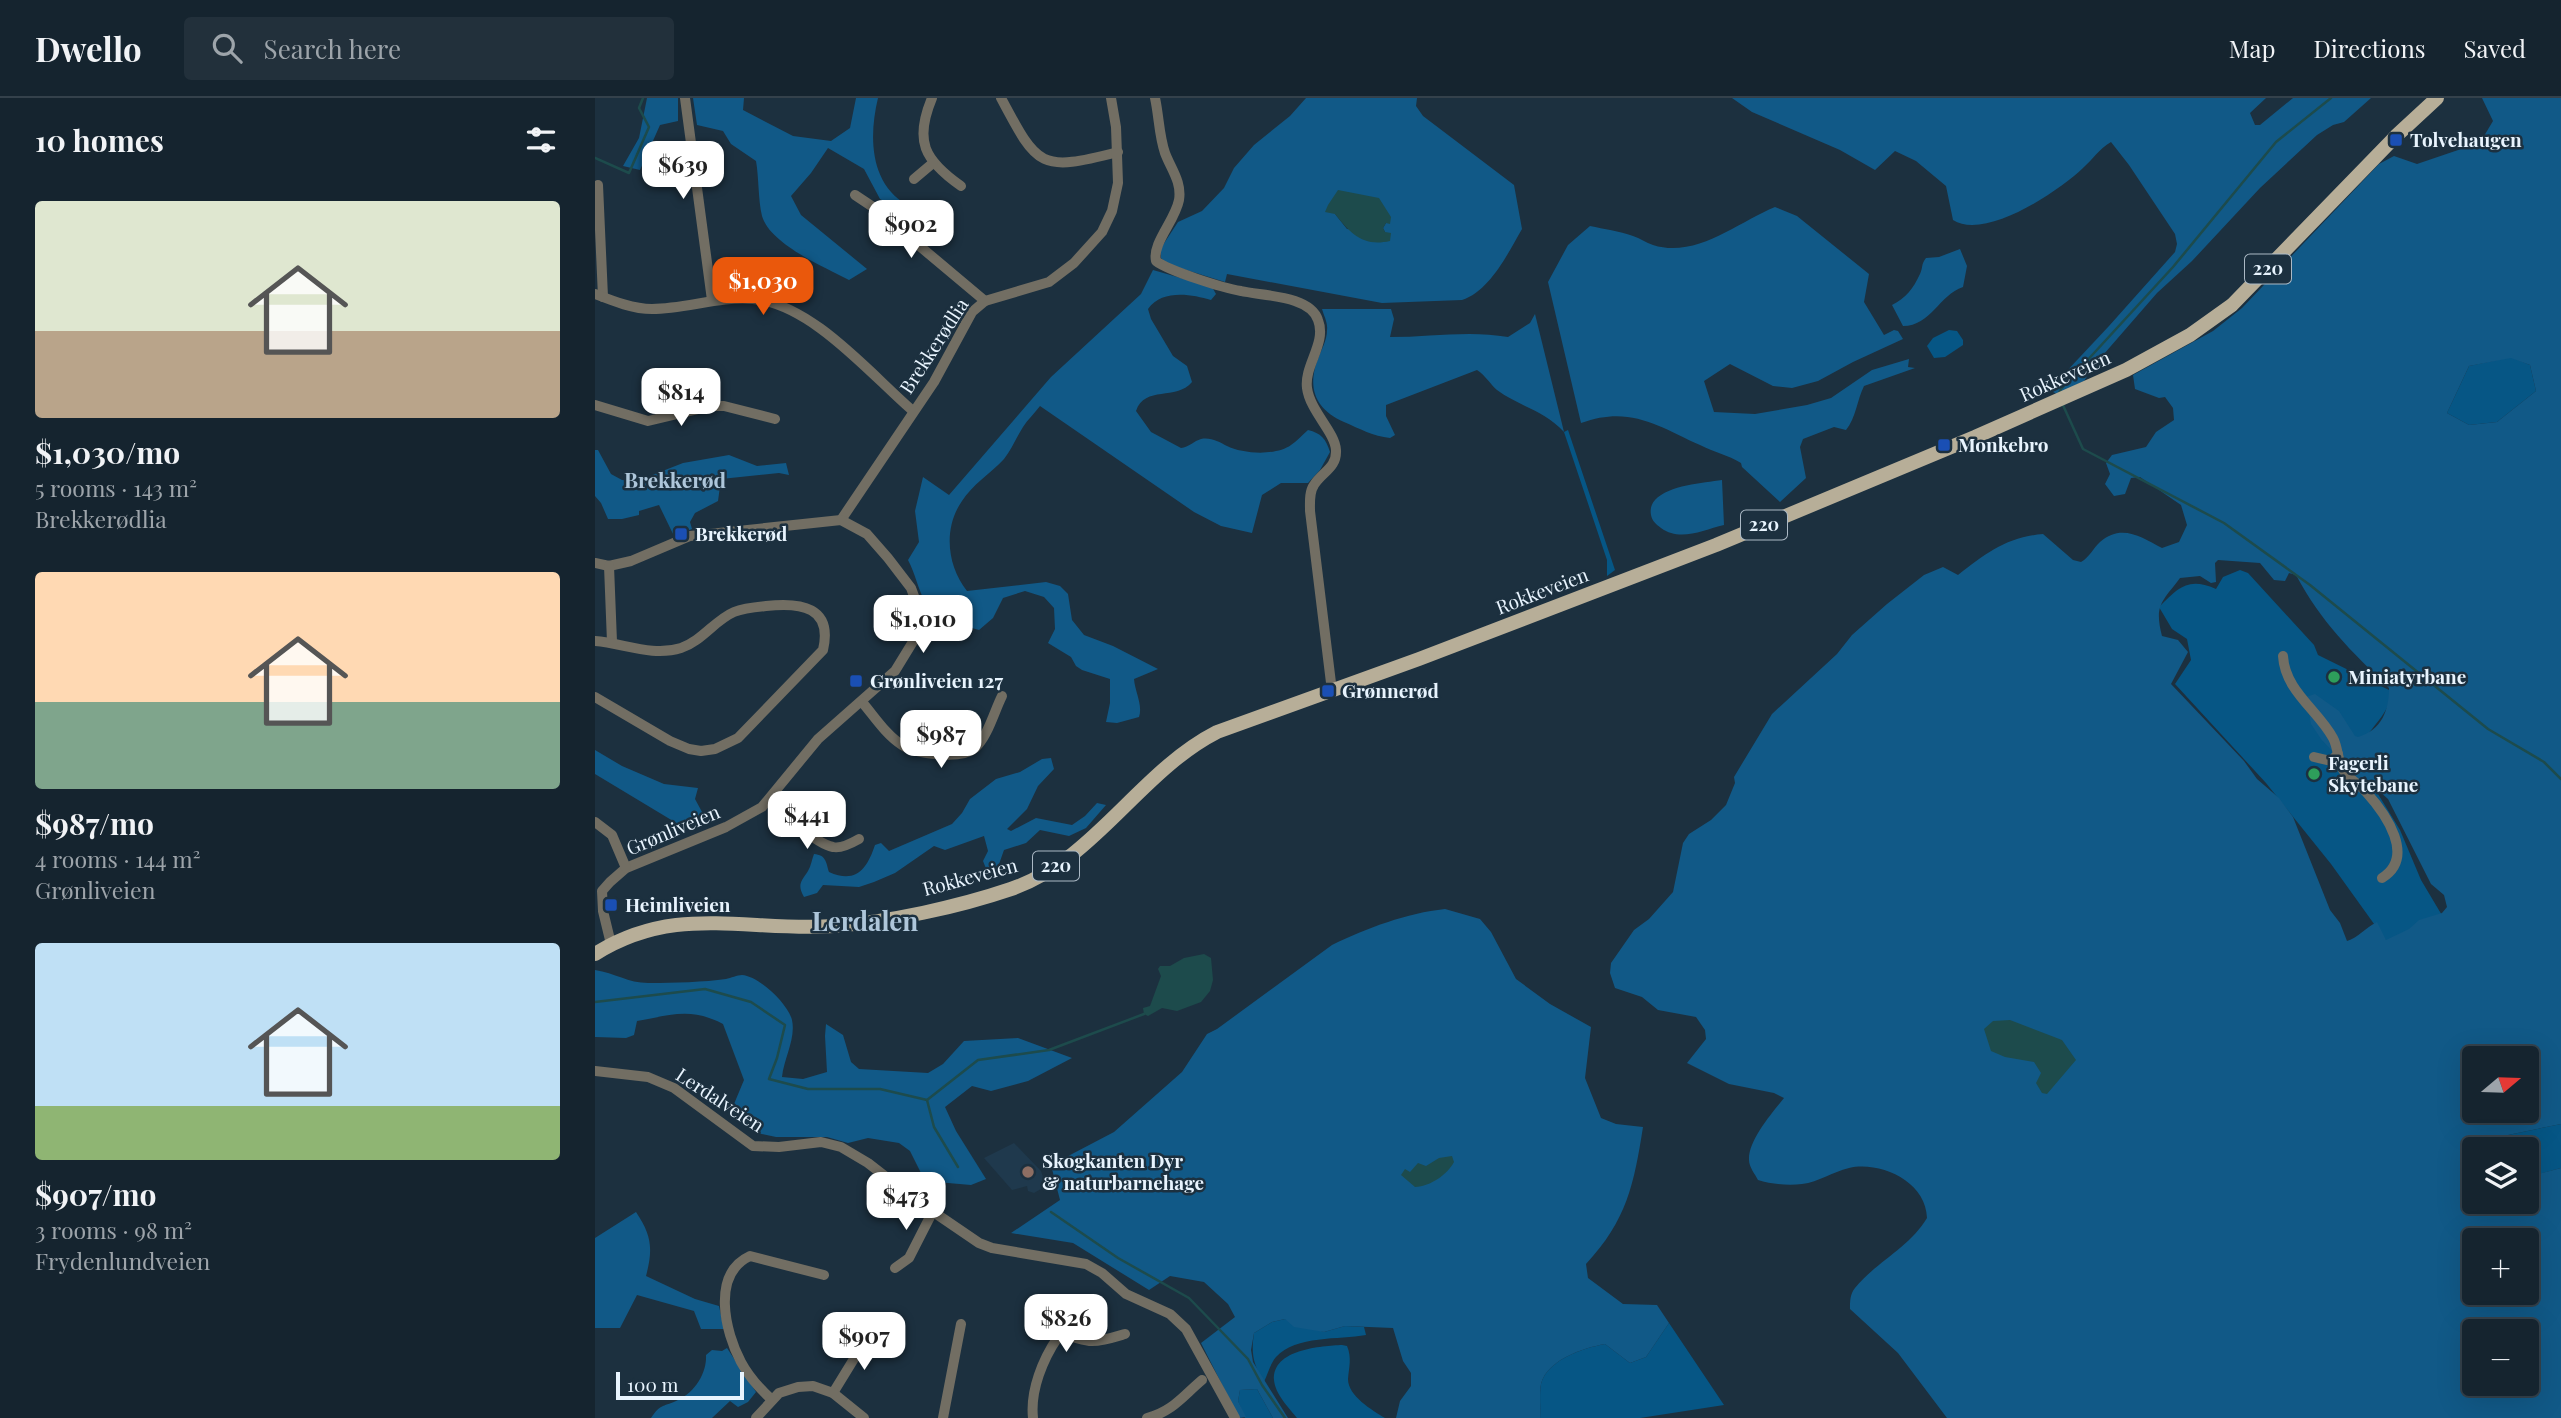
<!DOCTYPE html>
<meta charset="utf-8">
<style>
:root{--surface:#15242f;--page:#22303b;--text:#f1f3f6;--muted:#9da4aa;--line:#34414b;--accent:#ea580c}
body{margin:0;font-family:"Playfair Display",serif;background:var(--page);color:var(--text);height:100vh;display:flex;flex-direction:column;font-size:26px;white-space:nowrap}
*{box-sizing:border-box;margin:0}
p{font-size:23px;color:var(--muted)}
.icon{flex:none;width:38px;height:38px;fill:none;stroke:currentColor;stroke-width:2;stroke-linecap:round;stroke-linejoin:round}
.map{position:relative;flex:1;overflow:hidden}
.sheet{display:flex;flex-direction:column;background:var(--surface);width:595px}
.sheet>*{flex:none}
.needle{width:46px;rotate:71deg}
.fabs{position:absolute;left:1867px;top:948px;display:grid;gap:14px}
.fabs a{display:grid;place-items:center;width:77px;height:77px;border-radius:7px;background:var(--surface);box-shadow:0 7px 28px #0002,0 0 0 2px var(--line);font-size:35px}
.scale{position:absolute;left:21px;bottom:18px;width:128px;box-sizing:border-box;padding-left:7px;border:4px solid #e8f4fe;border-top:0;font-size:19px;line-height:24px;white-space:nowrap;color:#e8f4fe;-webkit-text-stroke:5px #1c303f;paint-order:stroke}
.price{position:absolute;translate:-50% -60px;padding:0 16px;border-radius:14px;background:#fff;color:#222;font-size:23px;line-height:46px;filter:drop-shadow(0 2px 4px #0008)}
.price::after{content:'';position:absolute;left:50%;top:42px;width:21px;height:16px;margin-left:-10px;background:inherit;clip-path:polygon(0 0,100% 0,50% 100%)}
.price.current{background:var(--accent);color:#fff}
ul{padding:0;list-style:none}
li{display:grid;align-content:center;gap:14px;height:371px;padding:0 35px}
li span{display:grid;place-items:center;height:217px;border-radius:7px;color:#555}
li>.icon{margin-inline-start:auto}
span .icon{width:126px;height:126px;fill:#fffc;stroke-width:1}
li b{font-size:30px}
h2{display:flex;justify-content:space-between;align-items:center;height:84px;padding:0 35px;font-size:30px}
header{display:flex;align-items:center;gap:42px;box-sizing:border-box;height:98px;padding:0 35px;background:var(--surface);border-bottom:2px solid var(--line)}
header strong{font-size:33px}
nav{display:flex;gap:38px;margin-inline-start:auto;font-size:24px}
.search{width:490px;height:63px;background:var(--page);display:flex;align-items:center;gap:18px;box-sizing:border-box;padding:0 24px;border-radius:7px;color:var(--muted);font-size:26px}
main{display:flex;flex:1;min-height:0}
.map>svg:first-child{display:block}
</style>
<header>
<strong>Dwello</strong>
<div class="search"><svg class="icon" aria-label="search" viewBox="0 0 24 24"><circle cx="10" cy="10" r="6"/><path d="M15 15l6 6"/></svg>Search here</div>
<nav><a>Map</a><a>Directions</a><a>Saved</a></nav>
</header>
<main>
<section class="sheet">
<h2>10 homes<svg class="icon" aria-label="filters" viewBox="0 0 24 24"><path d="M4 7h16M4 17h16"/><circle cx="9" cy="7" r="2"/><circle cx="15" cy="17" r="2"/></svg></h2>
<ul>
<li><span style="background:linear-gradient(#dfe7d0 60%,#b9a48a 0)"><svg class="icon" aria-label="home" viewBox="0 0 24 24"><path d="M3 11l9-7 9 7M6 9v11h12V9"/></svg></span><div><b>$1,030/mo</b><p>5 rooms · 143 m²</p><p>Brekkerødlia</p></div></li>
<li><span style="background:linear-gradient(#ffd9b3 60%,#7fa58c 0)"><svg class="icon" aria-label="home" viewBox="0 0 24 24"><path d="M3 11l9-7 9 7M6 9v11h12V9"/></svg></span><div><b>$987/mo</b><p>4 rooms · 144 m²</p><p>Grønliveien</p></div></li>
<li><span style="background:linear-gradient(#bfe0f5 75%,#8fb573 0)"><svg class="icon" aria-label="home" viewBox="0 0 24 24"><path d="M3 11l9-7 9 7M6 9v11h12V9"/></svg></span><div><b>$907/mo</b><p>3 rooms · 98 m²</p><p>Frydenlundveien</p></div></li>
</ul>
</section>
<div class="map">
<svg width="1966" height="1320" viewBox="0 0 1966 1320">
<rect width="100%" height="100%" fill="#1c303f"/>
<!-- built -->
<polygon fill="#1f394d" points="419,1045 446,1073 451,1088 439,1095 433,1093 432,1088 417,1092 389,1060"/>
<!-- green -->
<g fill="#065685">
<polygon points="1354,232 1362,233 1368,242 1368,247 1350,259 1339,260 1332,248 1338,240"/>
<polygon points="1916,259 1935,267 1941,293 1902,324 1874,327 1852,315 1874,268"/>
<polygon points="973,332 1020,472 1012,478 1012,462 969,334"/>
<path d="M1645 472 1653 475 1719 547 1723 557 1798 594C1793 616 1777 629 1765 647L1775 683 1805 732 1826 782 1873 861 1820 883 1736 766 1671 685 1580 586 1596 562 1592 541 1577 531 1564 509C1584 489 1593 479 1621 491L1628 479Z"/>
<polygon points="1966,1026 1966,1070 1933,1079 1932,1052 1902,1052 1899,1044 1913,1037"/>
<path d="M690 1221 729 1234 750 1228 769 1229 771 1237C744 1242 701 1237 681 1259 675 1266 673 1276 669 1284 658 1266 656 1256 659 1235L677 1224Z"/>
<path d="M1074 1225 1129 1307 1045 1320H945C946 1309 944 1297 946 1286 952 1262 988 1250 1010 1246L1035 1265 1051 1259Z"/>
<path d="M747 1247 752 1248C757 1260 754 1269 753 1281 753 1298 777 1312 790 1320H702C694 1310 680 1296 679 1282 677 1251 727 1248 747 1247Z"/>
<polygon points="662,1291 678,1320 650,1320 643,1303 645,1292"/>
</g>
<!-- forest -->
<g fill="#115987" fill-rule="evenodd">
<polygon points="52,0 83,0 83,23 65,27 45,72 28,68 44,40"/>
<path d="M98 0H149L148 12 198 38 236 43 255 30 261 0H283C274 37 274 85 312 107 324 113 342 114 355 117L350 136 285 101 269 71 233 50 216 75 196 98 206 117 272 171 254 182C229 169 175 146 167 118 163 101 164 80 161 63L136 46 128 33 102 27Z"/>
<path d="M711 0H822L821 8 828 18 919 87 927 131C913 155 895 193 867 202L787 205 632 176 630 184 572 166 566 160V150L583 124 607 113 629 90 639 70 659 47 695 18ZM740 116 791 125 788 130 790 134 752 131Z"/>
<path d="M1137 0H1671L1655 15 1660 27H1665L1698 0H1776L1749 24 1738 27 1722 37 1665 90 1597 163 1562 195 1502 264 1489 283 1462 296 1454 292 1514 228 1580 154 1582 146 1580 136 1534 67 1516 44C1504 51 1498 61 1488 70 1464 93 1390 143 1358 122L1351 88 1321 63 1300 53 1280 72 1245 52 1157 14Z"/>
<path d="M1887 0H1966V1026L1913 1037 1900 1044 1902 1052H1880V1104H1932V1079L1966 1070V1320H1352L1303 1255 1255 1211C1255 1203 1255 1196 1260 1190 1280 1165 1315 1149 1332 1120 1331 1083 1285 1063 1254 1070 1237 1074 1224 1084 1207 1086 1193 1088 1176 1086 1163 1082 1160 1076 1154 1069 1154 1062 1153 1042 1178 1014 1189 1000L1179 995 1134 986 1092 965 1111 941 1110 932 1101 919 1063 912 1047 899 1020 890 1015 875 1016 865 1039 832 1054 821 1078 794 1088 745 1094 736 1116 722 1131 707 1140 685 1139 679 1177 616 1242 556 1257 537 1292 506 1329 477 1348 469 1363 477C1391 455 1412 439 1448 436L1478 462 1486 464C1495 459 1498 450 1505 444 1526 425 1547 439 1567 450L1584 444 1592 427 1586 407 1545 379 1536 380 1530 396 1519 398 1510 386 1515 376 1511 365 1517 357 1551 349 1561 334 1579 322 1578 310 1570 299 1564 300 1540 291 1538 277 1618 233 1647 210 1784 66 1799 58 1822 66 1872 49 1889 38 1898 23ZM1916 260 1935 267 1941 293 1902 324 1874 327 1852 315 1874 268ZM1623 462 1665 465 1679 482 1690 483 1694 475 1701 477C1726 524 1756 553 1794 590 1794 612 1787 632 1763 639L1760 638 1744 613 1720 596 1711 599 1716 626 1726 641 1761 679 1774 684 1793 701 1836 786 1849 797 1852 809 1847 815 1824 822 1814 831 1791 842 1782 824C1771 829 1763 840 1752 843L1745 825 1735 812 1698 719 1684 700 1662 681 1649 663 1576 586 1593 554 1583 542 1567 538C1559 507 1567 504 1585 480L1605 478 1616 485 1621 484 1620 465ZM1880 961H1932V1013H1880ZM1880 1143H1932V1195H1880ZM1880 1234H1932V1286H1880Z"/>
<path d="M1180 109 1202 118 1274 176 1269 204 1289 237 1299 232 1303 233 1308 241 1258 264 1223 283 1197 290 1178 288 1135 266 1109 283 1119 314 1160 316 1212 307 1236 300 1277 272 1314 261 1313 269 1320 270 1269 288C1262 302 1261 320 1251 332L1239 329 1208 341 1205 349 1211 380 1185 404 1147 369 1146 365C1133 357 1119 354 1105 347 1063 328 1035 307 986 325L953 184 973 147 995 128C1009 131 1024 133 1038 138 1045 140 1051 145 1058 147 1101 161 1143 124 1180 109Z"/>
<path d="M1365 151 1372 168 1368 189C1344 197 1336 228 1308 228L1297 207C1311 200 1318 191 1325 176 1328 170 1326 166 1331 160L1344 159Z"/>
<path d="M558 172 617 189 621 196 616 202C596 196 567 191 553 211L556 221 578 258 592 268 597 284C581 303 550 287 541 313L556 334 586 350C594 349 599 343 606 341 616 339 624 344 632 348 648 356 681 358 696 347 702 343 707 337 713 332 726 335 731 341 735 354L725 372 713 385H686L667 397 657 435 626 428 599 414 445 308C440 315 433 321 428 329 421 340 417 351 409 361 396 375 377 387 367 403 348 430 352 468 372 493L451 484 465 488 473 496 477 522 489 537 518 548 563 571 539 581C540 594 548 607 544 619L522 625 511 624 515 605V581L487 572 481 568 476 559 453 545 460 531 459 510 449 499 430 493 408 500 398 520 384 532C366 527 340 522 330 504 323 491 320 475 313 462L324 444 320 413 328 379 354 397 456 279 546 196Z"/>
<path d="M727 211H796L799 221 795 239C834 239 875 232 913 239L935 225 940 216 969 334C949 312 925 309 902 292 895 286 891 278 882 272L791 307V318L800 337 795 340C778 338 765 331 749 324 722 312 712 292 722 263 726 252 732 243 732 232 733 225 729 218 727 211Z"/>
<polygon points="0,352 3,352 16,376 27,382 42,383 88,365 134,357 162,368 191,365 194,377 184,375 126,381 123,403 100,415 95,424 97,431 79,438 64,407 44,413 44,417 27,421 13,421 6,405 0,398"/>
<path d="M1127 382 1129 427C1108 432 1085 444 1066 430 1061 426 1057 423 1056 417 1055 412 1056 406 1060 402 1074 387 1108 385 1127 382Z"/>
<polygon points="0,652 27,668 69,686 103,690 100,701 113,725 88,729 0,676"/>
<path d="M456 660 459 671 443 688 432 711 412 731 416 733 441 720 477 727 490 718 502 705 511 707 491 730 474 738 445 732 431 745 409 752 403 769 392 773 388 763 393 753 389 738 350 752 339 748 300 775 279 784 264 789 228 787 222 795 209 799C202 786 206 784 213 773 216 768 217 761 219 756 231 757 231 764 234 774 261 786 272 771 280 747L286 745 294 753 357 726 367 715 375 701 401 681 425 674 447 661Z"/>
<path d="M850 811 885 821 896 834 921 881 955 906 996 929 990 980 1006 1020 1021 1026 1048 1029C1039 1086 1032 1122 991 1166L993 1180 1028 1206 1062 1207 1074 1225 1051 1259 1035 1265 1010 1246C988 1250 952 1262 946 1286 944 1297 946 1309 945 1320H801L805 1303 816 1288V1275L808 1263 798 1230 750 1228 729 1234 699 1229 690 1221 677 1224 659 1235 656 1252 658 1264 693 1320H678L662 1291 645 1292 643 1303 651 1319 644 1320 606 1245 640 1219 633 1206 609 1184 575 1178 554 1192 478 1145 416 1135 465 1102 456 1067 519 1034 587 974 612 936 622 931 737 847C772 830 812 815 850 811Z"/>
<path d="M0 872C21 875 34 886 56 885 78 885 110 884 131 881 136 880 142 877 147 877 164 878 193 906 197 922 201 941 189 960 187 979L208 981 232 974 230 938 231 926 248 937 256 964 264 971 333 975 348 966 369 943 423 940 477 960 433 983 396 993 377 988 350 1009 361 1033 391 1081 376 1087 330 1083 315 1053 304 1045 273 1040 253 1045 232 1039H181L158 1034 134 1018 149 982 128 926C96 909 76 917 42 923L39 937 31 940 0 939Z"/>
<path d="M41 1114C57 1138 58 1151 51 1178L100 1201 124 1208 129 1231H106L99 1213 42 1197 25 1230H0V1140Z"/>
<path d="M132 1250 161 1294 153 1304 143 1309 135 1303 117 1320H56C66 1305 69 1309 83 1302 100 1294 112 1275 111 1257L117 1252 127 1253Z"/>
</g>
<!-- water -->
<g fill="#1d4b4c">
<path d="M743 92 784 100 796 119 795 126 791 125 788 130 790 134 796 135 795 143C768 149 756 136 740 116L730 114 733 107Z"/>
<polygon points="609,856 616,860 618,882 615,893 606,904 582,913 567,910 553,918 549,916 548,910 555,908 566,878 563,871 565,868 575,868 589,860"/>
<polygon points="1415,922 1467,942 1481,962 1452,996 1447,995 1441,985 1446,975 1439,964 1410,959 1396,953 1389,931 1398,923"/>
<path d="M857 1058 859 1064C852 1077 836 1088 820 1089L806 1077 810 1071 815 1074 823 1065 831 1068 844 1060Z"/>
</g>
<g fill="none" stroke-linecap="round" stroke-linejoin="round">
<!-- stream -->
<g stroke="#1d4b4c" stroke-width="2.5">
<polyline points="0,60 34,75 54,29 44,10 48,0"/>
<polyline points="1464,295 1466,291 1578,169 1681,44 1736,0"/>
<polyline points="1467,305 1488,351 1629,425 1715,487 1893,631 1949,664 1966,681"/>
<polyline points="0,904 110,891 156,904 190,927 182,960 174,981 213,991 285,991 332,1002 339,1029 363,1069"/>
<polyline points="332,1002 383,962 454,952 549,916"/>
<polyline points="456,1114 523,1160 594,1200 653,1261 667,1287 690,1320"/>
</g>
<!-- minor -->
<g stroke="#726e63" stroke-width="10">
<polyline points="90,0 117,202"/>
<path d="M337 0C319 43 329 62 366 88"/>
<path d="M406 0C443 70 445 74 523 54"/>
<path d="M560 0C564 18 564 38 570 55 576 71 587 84 584 102 580 123 557 145 561 163 574 173 628 190 646 193 667 198 715 197 723 222 732 245 709 267 712 290 715 313 740 334 741 352 742 370 727 374 719 387 714 394 715 405 715 413L737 593"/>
<polyline points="319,81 338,65"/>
<polyline points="3,87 8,199"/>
<polyline points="260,97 278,109 390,203"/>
<path d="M0 196C18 203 38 211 57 211 91 211 124 198 158 201 217 206 275 276 318 313"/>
<polyline points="0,307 53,323 116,308 129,308 180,321"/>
<polyline points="246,422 339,284 377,214 390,203 454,184 479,165 507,134 517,113 523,85 521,29 516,0"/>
<polyline points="0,465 14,468 36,463 95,438 246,422 272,436 293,460 316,490 323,509 319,542 300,573 223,641 167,709 131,729 31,770 15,784 7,793 8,813 16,846"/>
<polyline points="14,468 17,544"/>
<path d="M0 543C28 545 57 559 86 550 107 543 120 522 139 514 149 510 161 509 171 508 206 504 238 509 228 552L143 640 120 651 106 653 94 651 75 643 0 599"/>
<path d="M1688 558C1690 593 1723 612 1738 640 1744 651 1742 666 1751 676 1756 682 1765 687 1771 694 1791 716 1821 759 1787 780"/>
<path d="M267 604C279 618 291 637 307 647 321 656 366 662 380 650 393 638 399 614 407 598"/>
<polyline points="1719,659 1736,663 1743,656"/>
<path d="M177 700C190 714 218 745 238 749 246 751 257 745 264 741"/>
<polyline points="0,724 17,737 31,770"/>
<polyline points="0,973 53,979 79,990 158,1048 184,1049 226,1044 246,1049 273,1065 318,1100 384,1145 397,1150 491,1166 507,1175 531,1196 575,1216 591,1231 640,1320"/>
<polyline points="300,1170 314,1160 338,1113"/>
<polyline points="238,1295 273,1238"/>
<path d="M177 1302C165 1291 154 1279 146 1264 130 1234 116 1176 155 1158L229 1177"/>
<polyline points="161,1320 184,1295 203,1289 218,1288 238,1295 269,1320"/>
<polyline points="348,1320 366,1226"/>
<path d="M438 1320C435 1292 448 1261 463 1239 474 1235 485 1243 497 1243 508 1243 520 1239 530 1236"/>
<path d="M552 1320C577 1314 588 1298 607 1282"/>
</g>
<!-- major -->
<path stroke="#b7ae98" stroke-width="14" d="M0 856C81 805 151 834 239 828 294 824 363 809 416 791 500 762 544 674 622 634L824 561 1121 447 1380 339 1531 272 1595 237 1637 207 1801 38 1842 0"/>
</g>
<!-- markers -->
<g fill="#1a4fb4" stroke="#1c303f" stroke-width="2.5">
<rect x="1794" y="35" width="14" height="14" rx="3.5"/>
<rect x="1342" y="340" width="14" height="14" rx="3.5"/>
<rect x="79" y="429" width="14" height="14" rx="3.5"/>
<rect x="254" y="576" width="14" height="14" rx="3.5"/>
<rect x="726" y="586" width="14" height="14" rx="3.5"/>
<rect x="9" y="800" width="14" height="14" rx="3.5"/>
</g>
<g fill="#2e9e5b" stroke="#1c303f" stroke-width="2.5">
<circle cx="1739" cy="579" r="7"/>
<circle cx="1719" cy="676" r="7"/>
</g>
<circle fill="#8d6e63" stroke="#1c303f" stroke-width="2.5" cx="433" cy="1074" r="7"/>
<g text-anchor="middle" stroke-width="5" stroke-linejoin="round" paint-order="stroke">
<!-- shield labels -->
<g fill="#1c303f" stroke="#abb9c5" stroke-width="2">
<rect x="1650" y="156.5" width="46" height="29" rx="5"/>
<rect x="1146" y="412.5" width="46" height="29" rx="5"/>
<rect x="438" y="753.5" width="46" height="29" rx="5"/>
</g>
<g font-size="18" font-weight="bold" fill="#e8f4fe">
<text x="1673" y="177">220</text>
<text x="1169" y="433">220</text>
<text x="461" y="774">220</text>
</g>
<!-- poi labels -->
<g font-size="19" font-weight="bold" fill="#e8f4fe" stroke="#1c303f" text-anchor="start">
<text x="1815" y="49">Tolvehaugen</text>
<text x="1363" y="354">Monkebro</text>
<text x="100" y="443">Brekkerød</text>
<text x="1753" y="586">Miniatyrbane</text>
<text x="275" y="590">Grønliveien 127</text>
<text x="747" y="600">Grønnerød</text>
<text x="1733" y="672">Fagerli<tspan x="1733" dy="22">Skytebane</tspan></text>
<text x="30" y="814">Heimliveien</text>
<text x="447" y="1070">Skogkanten Dyr<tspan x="447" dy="22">&amp; naturbarnehage</tspan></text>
</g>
<!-- street labels -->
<g font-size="19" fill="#e8f4fe" stroke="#1c303f">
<text transform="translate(339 248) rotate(-57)" y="7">Brekkerødlia</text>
<text transform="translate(1470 278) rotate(-24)" y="7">Rokkeveien</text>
<text transform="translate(947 493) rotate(-21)" y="7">Rokkeveien</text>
<text transform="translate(78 732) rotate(-23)" y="7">Grønliveien</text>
<text transform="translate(375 779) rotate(-15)" y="7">Rokkeveien</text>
<text transform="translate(125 1002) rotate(33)" y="7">Lerdalveien</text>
</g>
<!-- neighbourhood labels -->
<g font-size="21" font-weight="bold" fill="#aec6da" stroke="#1c303f">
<text x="80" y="390">Brekkerød</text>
</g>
<!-- district labels -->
<g font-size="26" font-weight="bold" fill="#aec6da" stroke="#1c303f">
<text x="270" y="833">Lerdalen</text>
</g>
</g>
</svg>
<div class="fabs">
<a><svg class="needle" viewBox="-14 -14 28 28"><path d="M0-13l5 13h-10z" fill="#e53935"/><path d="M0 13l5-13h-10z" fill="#9da4aa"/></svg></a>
<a><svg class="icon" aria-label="layers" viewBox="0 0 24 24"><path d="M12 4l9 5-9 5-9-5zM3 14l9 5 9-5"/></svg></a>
<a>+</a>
<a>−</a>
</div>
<div class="scale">100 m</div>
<b class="price" style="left:88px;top:103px">$639</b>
<b class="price" style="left:316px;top:162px">$902</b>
<b class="price current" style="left:168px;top:219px">$1,030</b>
<b class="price" style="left:86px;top:330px">$814</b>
<b class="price" style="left:328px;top:557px">$1,010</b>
<b class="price" style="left:346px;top:672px">$987</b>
<b class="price" style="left:212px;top:753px">$441</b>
<b class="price" style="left:311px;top:1134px">$473</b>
<b class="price" style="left:471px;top:1256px">$826</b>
<b class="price" style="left:269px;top:1274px">$907</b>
</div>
</main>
